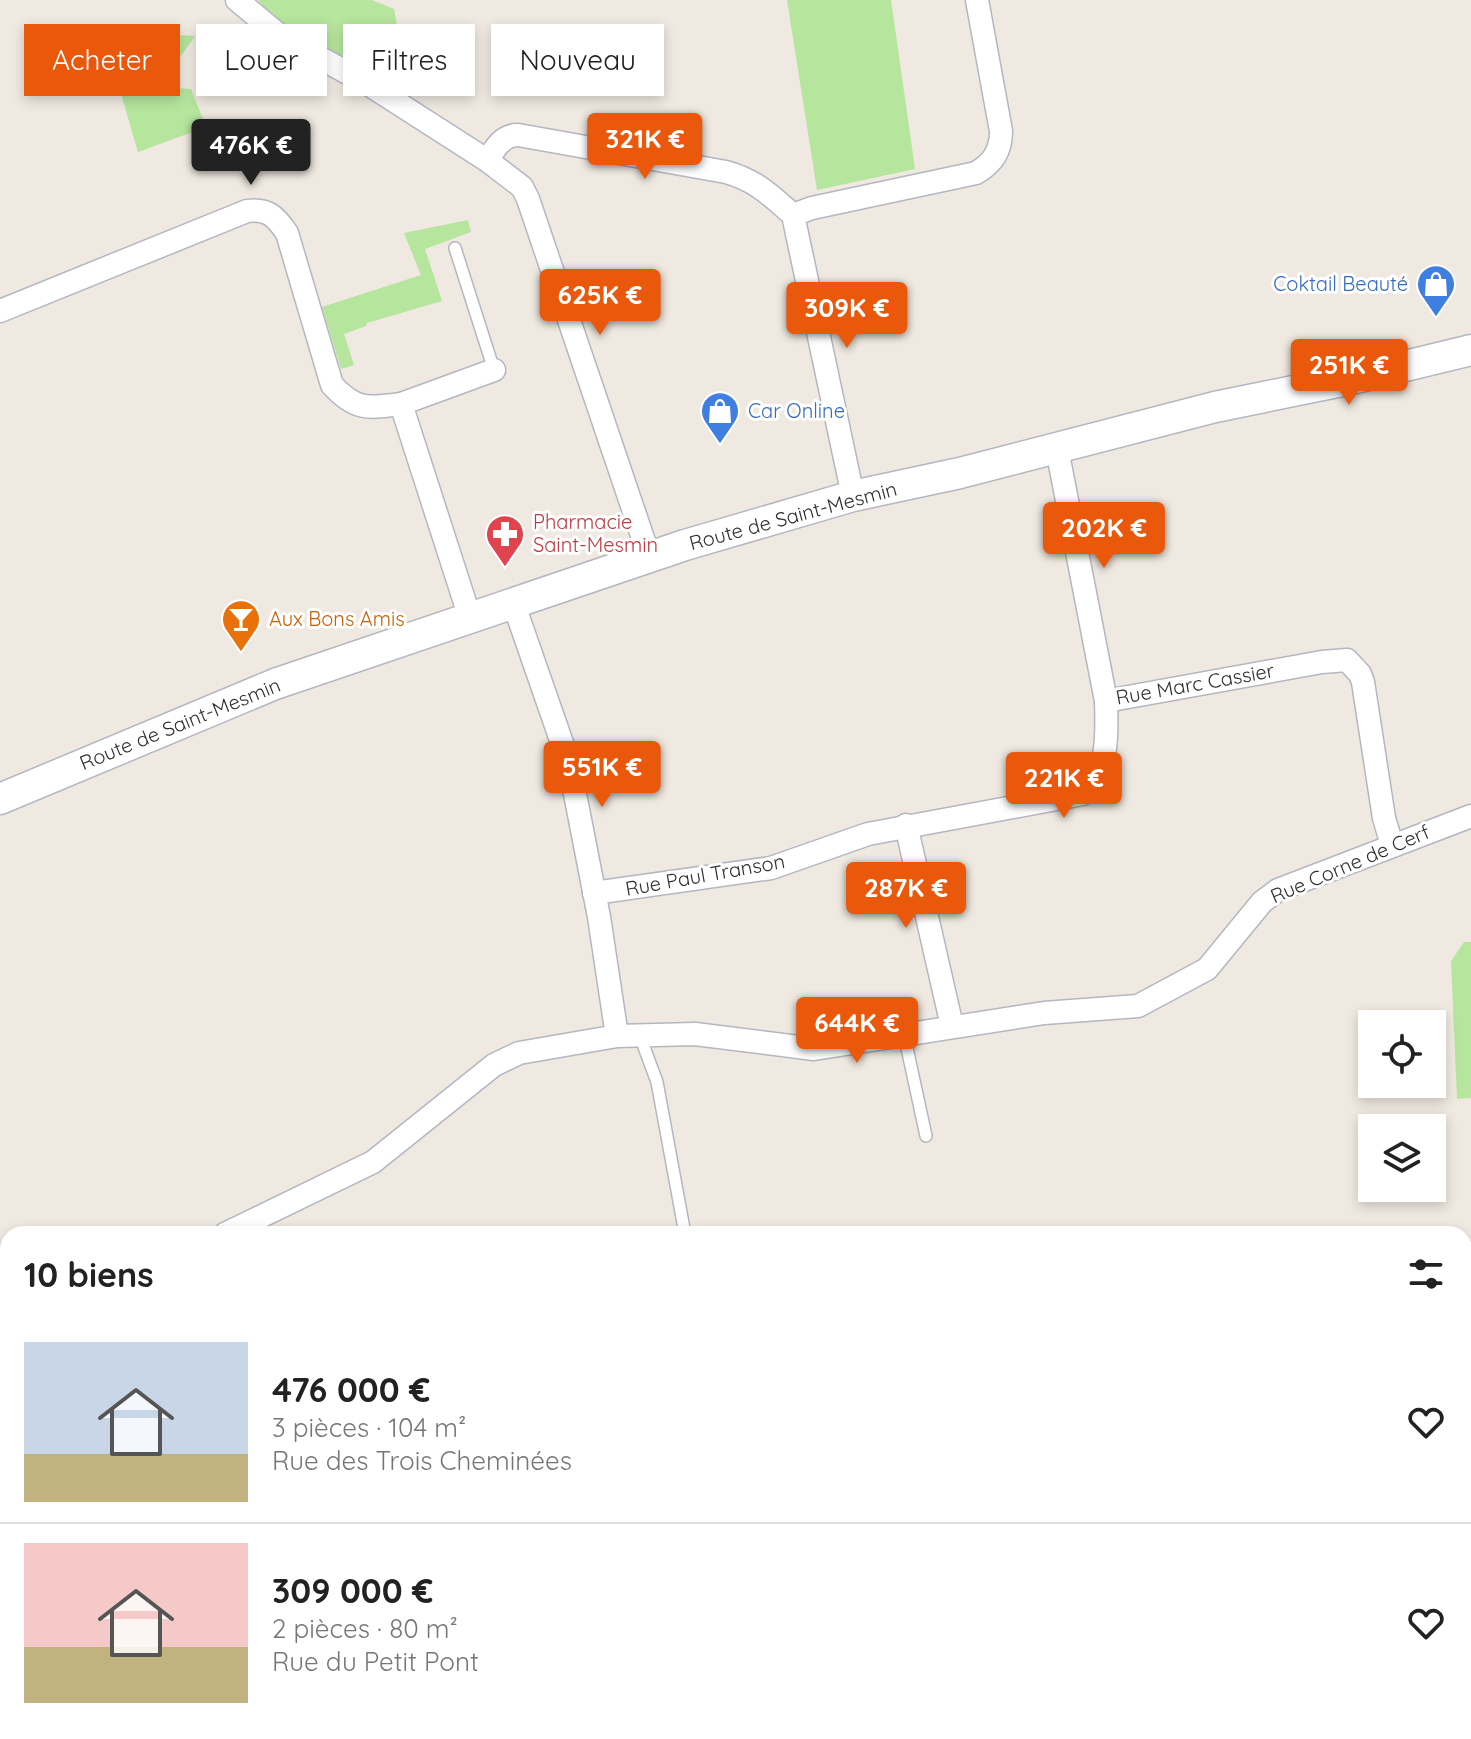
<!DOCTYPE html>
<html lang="fr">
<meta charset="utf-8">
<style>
:root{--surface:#fff;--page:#f6f6f6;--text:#222;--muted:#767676;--line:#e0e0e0;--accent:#ea580c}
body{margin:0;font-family:Quicksand,sans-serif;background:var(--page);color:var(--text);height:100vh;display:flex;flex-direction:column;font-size:30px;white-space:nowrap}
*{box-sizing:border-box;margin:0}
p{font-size:26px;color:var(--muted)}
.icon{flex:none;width:44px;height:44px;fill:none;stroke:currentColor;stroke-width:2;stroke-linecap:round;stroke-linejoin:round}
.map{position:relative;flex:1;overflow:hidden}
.details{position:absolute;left:0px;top:1226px;width:1472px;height:514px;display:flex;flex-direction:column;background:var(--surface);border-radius:24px 24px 0 0;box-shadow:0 4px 12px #0003}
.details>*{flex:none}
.top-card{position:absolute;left:24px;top:24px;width:800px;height:72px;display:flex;gap:16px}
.controls{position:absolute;left:1358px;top:1010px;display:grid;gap:16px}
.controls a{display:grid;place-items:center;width:88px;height:88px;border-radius:0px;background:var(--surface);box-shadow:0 4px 12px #0003;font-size:40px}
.price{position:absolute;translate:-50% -68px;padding:0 18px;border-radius:8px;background:var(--accent);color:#fff;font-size:26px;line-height:52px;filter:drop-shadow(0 2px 4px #0008)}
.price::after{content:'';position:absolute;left:50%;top:48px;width:24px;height:18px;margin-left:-12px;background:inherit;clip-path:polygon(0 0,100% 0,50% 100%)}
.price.current{background:#222;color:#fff}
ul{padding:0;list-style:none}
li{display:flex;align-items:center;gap:24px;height:200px;padding:0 24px}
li+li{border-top:2px solid var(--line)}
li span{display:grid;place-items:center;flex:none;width:224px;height:160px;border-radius:0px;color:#555}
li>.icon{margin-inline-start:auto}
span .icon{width:96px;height:96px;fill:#fffc;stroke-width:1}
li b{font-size:34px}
h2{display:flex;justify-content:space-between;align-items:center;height:96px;padding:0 24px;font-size:34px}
.tag{padding:0 28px;border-radius:0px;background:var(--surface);box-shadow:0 4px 12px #0003;font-size:28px;line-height:72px}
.tag.current{background:var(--accent);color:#fff}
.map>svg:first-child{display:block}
</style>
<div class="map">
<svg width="1471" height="1739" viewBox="0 0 1471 1739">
<rect width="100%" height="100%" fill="#efe9e1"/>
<!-- green -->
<g fill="#b6e59e">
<polygon points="258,0 372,0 394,9 405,73 415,92 409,98 374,69 286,31"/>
<polygon points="787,0 891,0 915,169 817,190"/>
<polygon points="129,32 195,36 159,87 191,89 206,127 138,152 121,94 122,84 88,82 90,57 127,60"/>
<polygon points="468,220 471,232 425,249 442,301 367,323 366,326 344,334 354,365 341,369 322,307 421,275 404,233"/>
<polygon points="1464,942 1471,942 1471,1098 1457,1099 1451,961"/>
<polygon points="885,1732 982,1732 983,1739 864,1739"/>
</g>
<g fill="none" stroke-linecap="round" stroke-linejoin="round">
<!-- lane casing -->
<g stroke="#b4b7c1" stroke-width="14">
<g id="lane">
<polyline points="636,156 642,129"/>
<polyline points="455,248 494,370"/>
<polyline points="643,1034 644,1047 657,1082 685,1234"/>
<polyline points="904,1034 926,1136"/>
<polyline points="528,1732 530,1739"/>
<polyline points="730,1732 734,1739"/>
<polyline points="694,1739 698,1732"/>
</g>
</g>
<!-- street casing -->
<g stroke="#b4b7c1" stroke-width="25">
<g id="street">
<polyline points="237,0 280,36 368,84 488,161 522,187 528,199 649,556"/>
<path d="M488 161C494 148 503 135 518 135L726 172C757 181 769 194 793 215L853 496"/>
<path d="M793 215 812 208 976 173C993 163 1001 151 1001 131L977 0"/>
<path d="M0 311 247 211C268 208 276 217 287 233L332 385C356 411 368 408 401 404"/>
<polyline points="513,602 569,763 599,917 617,1036"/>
<polyline points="470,618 401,404 494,370"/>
<polyline points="1106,701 1322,662 1347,660 1360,674 1363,682 1384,818 1392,845"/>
<polyline points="906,825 952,1026"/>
<path d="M594 893 771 868 868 834 1083 794C1109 773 1107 732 1106 701L1057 449"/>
<polyline points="225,1234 373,1162 494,1065 519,1053 617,1036 695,1034 814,1049 1044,1013 1138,1006 1207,969 1262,902 1278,890 1471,816"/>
<polyline points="0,1272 8,1286"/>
<polyline points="0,1655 8,1649"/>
<polyline points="108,1732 114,1739"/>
<polyline points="380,1732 383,1739"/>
</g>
</g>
<!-- secondary casing -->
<g stroke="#b4b7c1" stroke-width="33">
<g id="secondary">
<polyline points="0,799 275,684 685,545 853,496 960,473 1215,407 1352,379 1471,350"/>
<polyline points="1464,1548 1471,1535"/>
<polyline points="1460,1732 1460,1739"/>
</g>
</g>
<!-- lane -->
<use href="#lane" stroke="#fff" stroke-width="11"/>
<!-- street -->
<use href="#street" stroke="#fff" stroke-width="22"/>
<!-- secondary -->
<use href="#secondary" stroke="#fff" stroke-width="30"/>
</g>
<!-- icons -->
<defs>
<g id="shop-pin" transform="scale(2)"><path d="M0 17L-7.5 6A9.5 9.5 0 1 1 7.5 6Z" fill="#3f7fe0" stroke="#fff"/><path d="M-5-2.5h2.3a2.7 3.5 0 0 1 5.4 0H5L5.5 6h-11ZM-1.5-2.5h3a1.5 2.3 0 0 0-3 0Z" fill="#fff"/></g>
<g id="pharmacy-pin" transform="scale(2)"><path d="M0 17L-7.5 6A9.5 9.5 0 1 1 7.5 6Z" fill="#e0444e" stroke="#fff"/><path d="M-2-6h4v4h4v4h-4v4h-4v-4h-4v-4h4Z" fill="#fff"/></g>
<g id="bar-pin" transform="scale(2)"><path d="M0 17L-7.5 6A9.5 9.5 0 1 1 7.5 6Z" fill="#e8710a" stroke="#fff"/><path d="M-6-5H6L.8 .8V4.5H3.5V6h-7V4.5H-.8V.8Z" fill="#fff"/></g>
</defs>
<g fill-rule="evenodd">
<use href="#shop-pin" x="1436" y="284"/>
<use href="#shop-pin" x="720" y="411"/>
<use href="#pharmacy-pin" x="505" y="534"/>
<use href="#bar-pin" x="241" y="619"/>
</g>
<g text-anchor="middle" stroke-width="6" stroke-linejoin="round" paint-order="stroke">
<!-- shop labels -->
<g font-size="20" fill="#366cbe" stroke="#fff" text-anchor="end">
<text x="1408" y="291">Coktail Beauté</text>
<text x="748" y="418" text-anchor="start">Car Online</text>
</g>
<!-- street labels -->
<g font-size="20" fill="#2e2e2e" stroke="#fff">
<text transform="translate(793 516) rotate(-15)" y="7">Route de Saint-Mesmin</text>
<text transform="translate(1195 684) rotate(-10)" y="7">Rue Marc Cassier</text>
<text transform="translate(180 724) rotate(-22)" y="7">Route de Saint-Mesmin</text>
<text transform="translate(1350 864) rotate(-23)" y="7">Rue Corne de Cerf</text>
<text transform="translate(705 875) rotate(-10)" y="7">Rue Paul Transon</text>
</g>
<!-- health labels -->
<g font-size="20" fill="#be3a42" stroke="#fff" text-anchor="start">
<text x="533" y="529">Pharmacie<tspan x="533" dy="23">Saint-Mesmin</tspan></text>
</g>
<!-- food labels -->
<g font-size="20" fill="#c56008" stroke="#fff" text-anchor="start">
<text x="269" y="626">Aux Bons Amis</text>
</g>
</g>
</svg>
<div class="controls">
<a><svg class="icon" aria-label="locate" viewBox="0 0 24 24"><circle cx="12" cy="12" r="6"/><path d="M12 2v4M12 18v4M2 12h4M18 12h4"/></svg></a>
<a><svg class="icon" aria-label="layers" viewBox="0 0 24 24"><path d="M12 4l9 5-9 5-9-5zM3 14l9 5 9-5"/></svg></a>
</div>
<b class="price" style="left:645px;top:181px">321K €</b>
<b class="price current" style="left:251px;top:187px">476K €</b>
<b class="price" style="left:600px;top:337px">625K €</b>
<b class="price" style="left:847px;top:350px">309K €</b>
<b class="price" style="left:1349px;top:407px">251K €</b>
<b class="price" style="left:1104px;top:570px">202K €</b>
<b class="price" style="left:602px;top:809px">551K €</b>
<b class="price" style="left:1064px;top:820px">221K €</b>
<b class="price" style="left:906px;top:930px">287K €</b>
<b class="price" style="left:857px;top:1065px">644K €</b>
<div class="top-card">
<a class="tag current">Acheter</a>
<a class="tag">Louer</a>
<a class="tag">Filtres</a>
<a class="tag">Nouveau</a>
</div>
<section class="details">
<h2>10 biens<svg class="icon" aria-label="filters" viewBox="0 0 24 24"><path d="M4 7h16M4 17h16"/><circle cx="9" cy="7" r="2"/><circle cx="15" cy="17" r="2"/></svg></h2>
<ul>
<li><span style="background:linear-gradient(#c9d6e8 70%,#c2b280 0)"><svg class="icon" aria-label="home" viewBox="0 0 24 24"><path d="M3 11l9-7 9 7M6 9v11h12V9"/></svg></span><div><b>476 000 €</b><p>3 pièces · 104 m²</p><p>Rue des Trois Cheminées</p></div><svg class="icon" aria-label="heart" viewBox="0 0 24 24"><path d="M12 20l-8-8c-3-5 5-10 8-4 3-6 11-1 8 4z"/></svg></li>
<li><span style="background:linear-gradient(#f6c9c9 65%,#c2b280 0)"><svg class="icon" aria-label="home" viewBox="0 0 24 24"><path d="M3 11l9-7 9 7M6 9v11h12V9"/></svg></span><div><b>309 000 €</b><p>2 pièces · 80 m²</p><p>Rue du Petit Pont</p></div><svg class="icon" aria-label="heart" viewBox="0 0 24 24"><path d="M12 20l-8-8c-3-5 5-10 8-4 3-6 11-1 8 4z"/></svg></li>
</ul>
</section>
</div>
